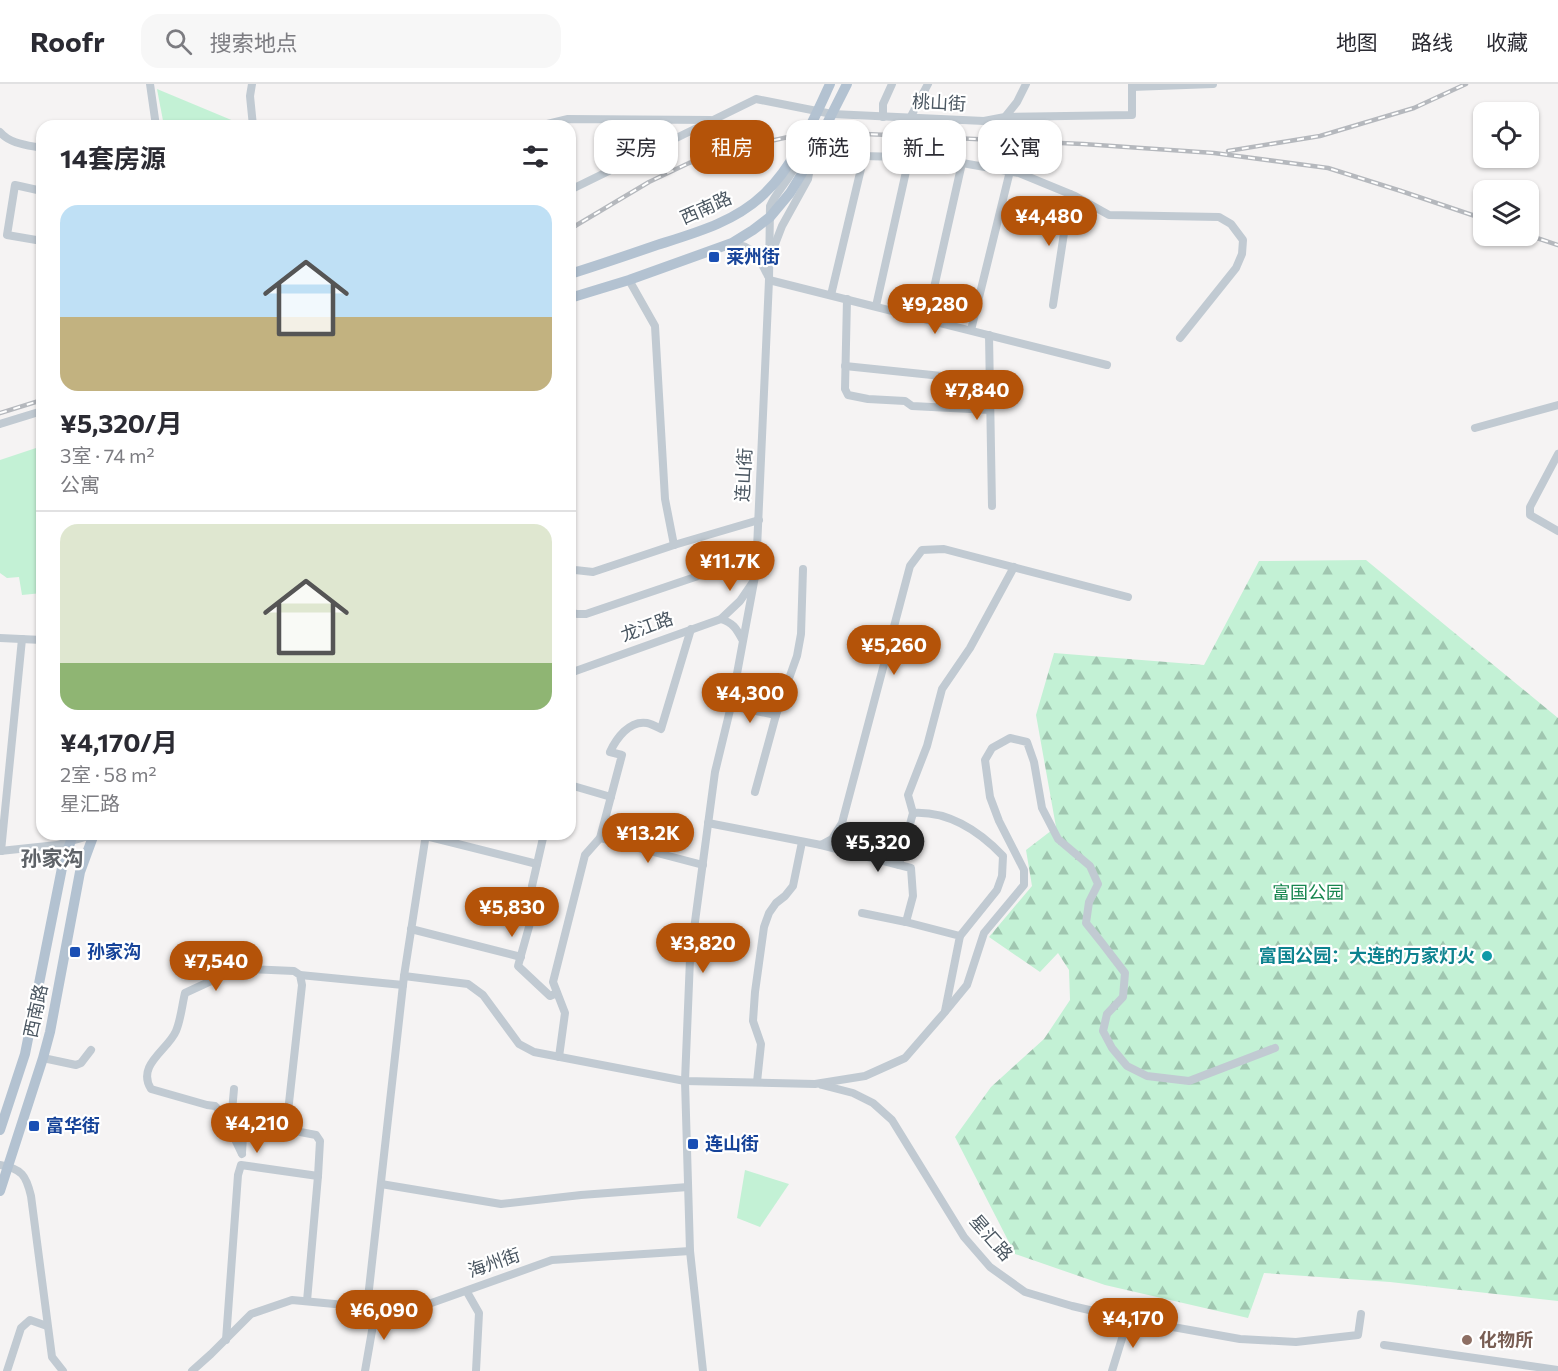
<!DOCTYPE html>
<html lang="zh">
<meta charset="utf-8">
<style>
:root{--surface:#fff;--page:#f7f7f7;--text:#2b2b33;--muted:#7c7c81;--line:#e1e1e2;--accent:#b45309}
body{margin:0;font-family:Commissioner,"Noto Sans SC",sans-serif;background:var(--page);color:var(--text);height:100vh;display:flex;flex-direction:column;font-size:22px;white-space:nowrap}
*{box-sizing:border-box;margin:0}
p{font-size:20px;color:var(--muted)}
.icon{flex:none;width:33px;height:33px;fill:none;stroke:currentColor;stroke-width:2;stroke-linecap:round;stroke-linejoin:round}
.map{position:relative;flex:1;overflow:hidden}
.drawer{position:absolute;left:36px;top:36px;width:540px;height:720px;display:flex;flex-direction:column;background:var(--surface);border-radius:18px;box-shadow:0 2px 4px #0004}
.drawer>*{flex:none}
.guide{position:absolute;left:594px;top:36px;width:570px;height:54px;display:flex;gap:12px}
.fabs{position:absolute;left:1473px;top:18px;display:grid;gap:12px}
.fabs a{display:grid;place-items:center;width:66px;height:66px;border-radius:12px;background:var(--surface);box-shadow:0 2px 4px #0004;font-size:30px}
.price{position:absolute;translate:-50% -51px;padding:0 14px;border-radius:21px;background:var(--accent);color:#fff;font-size:20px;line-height:39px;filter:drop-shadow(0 2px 3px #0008)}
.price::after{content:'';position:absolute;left:50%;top:36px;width:18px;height:14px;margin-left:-9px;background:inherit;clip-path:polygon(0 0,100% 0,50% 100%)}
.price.selected{background:#222;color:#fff}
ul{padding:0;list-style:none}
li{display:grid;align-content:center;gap:12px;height:318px;padding:0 24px}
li+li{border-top:2px solid var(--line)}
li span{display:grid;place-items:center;height:186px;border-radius:18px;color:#555}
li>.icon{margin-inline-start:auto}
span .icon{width:108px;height:108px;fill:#fffc;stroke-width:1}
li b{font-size:26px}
h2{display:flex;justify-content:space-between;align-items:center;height:72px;padding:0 24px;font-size:26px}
.tag{padding:0 21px;border-radius:18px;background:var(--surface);box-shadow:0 2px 4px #0004;font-size:21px;line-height:54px}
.tag.selected{background:var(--accent);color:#fff}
header{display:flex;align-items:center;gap:36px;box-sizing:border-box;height:84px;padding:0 30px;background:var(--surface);border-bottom:2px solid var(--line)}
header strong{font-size:28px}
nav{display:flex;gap:33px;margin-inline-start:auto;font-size:21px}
.search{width:420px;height:54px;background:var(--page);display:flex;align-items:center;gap:15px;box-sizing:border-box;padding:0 21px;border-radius:18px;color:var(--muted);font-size:22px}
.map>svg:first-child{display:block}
</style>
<header>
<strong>Roofr</strong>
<div class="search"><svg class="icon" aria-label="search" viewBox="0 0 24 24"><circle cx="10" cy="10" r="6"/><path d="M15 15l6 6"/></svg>搜索地点</div>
<nav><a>地图</a><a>路线</a><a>收藏</a></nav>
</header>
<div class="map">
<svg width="1558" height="1287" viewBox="0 0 1558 1287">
<defs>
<pattern id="forest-firs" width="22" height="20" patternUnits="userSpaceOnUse" patternTransform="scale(1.5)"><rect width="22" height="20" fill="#c3f1d5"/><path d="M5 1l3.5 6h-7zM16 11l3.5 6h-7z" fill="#a0c6b0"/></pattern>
</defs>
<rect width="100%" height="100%" fill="#f5f3f3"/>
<!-- forest -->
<polygon fill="url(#forest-firs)" points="1366,476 1558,634 1558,1217 1390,1198 1264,1189 1248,1234 1105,1201 1015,1170 955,1053 991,1003 1044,955 1070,916 1069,886 1058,869 1040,888 989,853 1032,802 1026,766 1056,743 1036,631 1054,569 1204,581 1259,477"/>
<!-- green -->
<g fill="#c3f1d5">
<polygon points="157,5 241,40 242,42 164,42"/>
<polygon points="42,362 42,509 22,511 19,493 7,494 0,489 0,376"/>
<polygon points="745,1086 789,1100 760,1143 737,1134"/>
</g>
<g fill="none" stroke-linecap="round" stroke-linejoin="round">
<!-- minor -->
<g stroke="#c1cad2" stroke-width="8">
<polyline points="150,0 156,42"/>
<polyline points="252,0 250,12 253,42"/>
<polyline points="1132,3 1213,0"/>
<polyline points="883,33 883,20 892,0"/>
<polyline points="1005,33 1132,31 1132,0"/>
<polyline points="910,34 928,0"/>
<polyline points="539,42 568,35 710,36"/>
<path d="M0 48C10 60 27 61 42 64"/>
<polyline points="570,106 756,15 832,30 984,37 1005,33 1017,18 1026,0"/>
<polyline points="42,107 15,101 7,151 42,157"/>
<path d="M731 160C752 160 760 175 768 192"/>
<polyline points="772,168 782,142 808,95 813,67 864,72 934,74 1019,89 1075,112 1109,131 1219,133 1231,140 1243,156 1242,170 1236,184 1180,254"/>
<polyline points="629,196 655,242 665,415 674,461"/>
<polyline points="769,196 1107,281"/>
<polyline points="831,211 864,72"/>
<polyline points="847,215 845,305 848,311 868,315 905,317 912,322 990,326"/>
<polyline points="1053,221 1070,110"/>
<polyline points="876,222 909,74"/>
<polyline points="927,235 962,79"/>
<polyline points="971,246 1010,87"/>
<polyline points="989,251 992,422"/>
<polyline points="845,282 990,297"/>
<polyline points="0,340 42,327"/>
<polyline points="1475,344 1558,321"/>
<polyline points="1558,370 1530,423 1530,431 1558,447"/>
<polyline points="570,484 575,486 593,488 674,461 759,436"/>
<polyline points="570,528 577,530 586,530 757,472"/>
<path d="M721 535C733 539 736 544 742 555"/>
<polyline points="0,554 42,556"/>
<polyline points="570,589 721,535 740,517 753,498"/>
<polyline points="731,622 776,631"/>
<polyline points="570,701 611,713"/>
<polyline points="755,708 776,631 797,572 801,550 803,485"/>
<path d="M913 729C948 727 979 747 1003 772L1002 792 997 806 960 852"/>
<polyline points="708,739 821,761 832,755 842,739 910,482 922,466 944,465 1128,513"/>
<polyline points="542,750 543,754 532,802 534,825 518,882 550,912 557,909"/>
<polyline points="426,752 537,780"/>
<polyline points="600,754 703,781"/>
<polyline points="821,761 911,784 913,812 906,838"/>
<polyline points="0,767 57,761 96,750"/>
<polyline points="1,767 22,555"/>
<polyline points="899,781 913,729 908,711 927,662 942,605 970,564 1014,483"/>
<polyline points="862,829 906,838 960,852 945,927"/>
<polyline points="411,845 521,873"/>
<polyline points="300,891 403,901"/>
<polyline points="404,892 468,900 483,911 519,960 534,968 685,997 815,1000 865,992 905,974 944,929 967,901 984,849 1024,801 1024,786 999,737 990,713 985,676 992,664 1010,654 1027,658 1034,678 1042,724 1058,755 1090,782 1098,800 1089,818 1086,839 1102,859 1125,889 1123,913 1107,930 1103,947 1112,964 1127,982 1147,992 1189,997 1275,964"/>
<path d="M559 973 565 929 553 898 585 771 600 754 622 671 610 668C616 655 629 636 647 639 652 640 657 643 661 645L691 545"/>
<polyline points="43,974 76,981 81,979 91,966"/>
<polyline points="757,998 761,960 753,937 755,908 764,843 769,829 776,819 785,812 793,802 802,758"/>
<polyline points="822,1001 853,1009 873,1019 892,1036 964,1153 990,1183 1025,1208 1072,1222 1128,1235 1240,1255 1296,1258 1358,1251 1361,1230"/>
<polyline points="234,1005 232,1027 240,1042 243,1052 242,1069"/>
<path d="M242 1070 223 1030 215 1022 207 1021 151 1005C136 981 168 966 176 947 181 935 182 921 185 909L237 885H249L294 887 300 891 302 901 287 1037 295 1047 316 1051 320 1057 318 1092"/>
<path d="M0 1081C22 1085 26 1091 31 1112L52 1273 63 1287"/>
<polyline points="381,1100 501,1120 581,1111 688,1103"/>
<polyline points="467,1208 479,1229 476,1287"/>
<polyline points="367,1223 404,892 426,750"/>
<polyline points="226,1256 238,1091 241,1081 318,1092 307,1217"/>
<polyline points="1384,1261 1558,1286"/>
<polyline points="7,1287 21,1244 30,1236 47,1242"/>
<polyline points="192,1287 211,1270 251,1230 292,1216 409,1227 552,1176 690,1167"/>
<polyline points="365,1287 376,1224"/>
<path d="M703 1287 690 1167 685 997 690 875 715 688 731 622 756 487 769 196 770 122C778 104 800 86 798 67"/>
<polyline points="1112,1287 1128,1235"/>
</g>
<!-- major -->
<g stroke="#b3c2d1" stroke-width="10">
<path d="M570 190C599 181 628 171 657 161 695 149 735 138 764 110 794 82 813 37 830 0"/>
<polyline points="570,214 629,196 732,159 753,146 770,133 790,109 801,91 847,0"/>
<polyline points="0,1046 25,970 62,784 73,750"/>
<polyline points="0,1107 43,974 50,948 80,788 94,750"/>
</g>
<!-- rail casing -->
<g stroke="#b5b8bd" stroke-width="4.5">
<g id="rail">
<polyline points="1228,67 1320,52 1414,24 1466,0"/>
<polyline points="570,145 649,98 689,79 735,65 806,49 822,48 1083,60 1214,69 1328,84 1401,107 1484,135"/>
<polyline points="1528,151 1558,161"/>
<polyline points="0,329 42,316"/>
</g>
</g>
<!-- rail -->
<use href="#rail" stroke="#fff" stroke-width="2" stroke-dasharray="7" stroke-linecap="butt"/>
</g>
<!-- markers -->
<g fill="#1a4fb4" stroke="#fff" stroke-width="2">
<rect x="708" y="167" width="12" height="12" rx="3"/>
<rect x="69" y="862" width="12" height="12" rx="3"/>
<rect x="28" y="1036" width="12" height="12" rx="3"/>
<rect x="687" y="1054" width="12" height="12" rx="3"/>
</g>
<circle fill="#0f9aa8" stroke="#fff" stroke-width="2" cx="1487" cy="872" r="6"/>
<circle fill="#8d6e63" stroke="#fff" stroke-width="2" cx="1467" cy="1256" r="6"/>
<g text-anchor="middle" stroke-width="4.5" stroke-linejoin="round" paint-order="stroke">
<!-- street labels -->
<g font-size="18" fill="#4a5661" stroke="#fff">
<text transform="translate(939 19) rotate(3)" y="6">桃山街</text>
<text transform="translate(706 124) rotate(-24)" y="6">西南路</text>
<text transform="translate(744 391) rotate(-87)" y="6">连山街</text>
<text transform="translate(647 543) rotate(-20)" y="6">龙江路</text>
<text transform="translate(36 927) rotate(-78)" y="6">西南路</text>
<text transform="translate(991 1154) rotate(49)" y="6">星汇路</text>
<text transform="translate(494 1179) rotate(-19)" y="6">海州街</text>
</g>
<!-- transit labels -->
<g font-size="18" font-weight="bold" fill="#164399" stroke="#fff" text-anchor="start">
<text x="726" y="179">莱州街</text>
<text x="87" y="874">孙家沟</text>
<text x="46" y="1048">富华街</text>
<text x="705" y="1066">连山街</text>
</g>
<!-- park labels -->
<g font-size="18" fill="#17864f" stroke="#fff">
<text x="1308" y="815">富国公园</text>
</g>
<!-- culture labels -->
<g font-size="18" font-weight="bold" fill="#0d838f" stroke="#fff" text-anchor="end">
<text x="1475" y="878">富国公园：大连的万家灯火</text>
</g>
<!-- education labels -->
<g font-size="18" font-weight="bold" fill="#785e54" stroke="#fff" text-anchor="start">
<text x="1479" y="1262">化物所</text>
</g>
<!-- quarter labels -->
<g font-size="21" font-weight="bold" fill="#5f6368" stroke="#fff">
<text x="52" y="782">孙家沟</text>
</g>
</g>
</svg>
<div class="fabs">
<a><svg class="icon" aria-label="locate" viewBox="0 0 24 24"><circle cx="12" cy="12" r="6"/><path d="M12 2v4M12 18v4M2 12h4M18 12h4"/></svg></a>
<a><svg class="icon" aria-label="layers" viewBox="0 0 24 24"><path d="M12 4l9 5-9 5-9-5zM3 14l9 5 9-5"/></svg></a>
</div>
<b class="price" style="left:1049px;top:163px">¥4,480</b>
<b class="price" style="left:935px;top:251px">¥9,280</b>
<b class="price" style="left:977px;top:337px">¥7,840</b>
<b class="price" style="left:730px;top:508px">¥11.7K</b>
<b class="price" style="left:894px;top:592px">¥5,260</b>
<b class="price" style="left:750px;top:640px">¥4,300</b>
<b class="price" style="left:648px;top:780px">¥13.2K</b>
<b class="price selected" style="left:878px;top:789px">¥5,320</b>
<b class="price" style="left:512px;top:854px">¥5,830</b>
<b class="price" style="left:703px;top:890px">¥3,820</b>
<b class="price" style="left:216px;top:908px">¥7,540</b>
<b class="price" style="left:257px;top:1070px">¥4,210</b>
<b class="price" style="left:384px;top:1257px">¥6,090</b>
<b class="price" style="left:1133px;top:1265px">¥4,170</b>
<div class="guide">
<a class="tag">买房</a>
<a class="tag selected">租房</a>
<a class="tag">筛选</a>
<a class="tag">新上</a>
<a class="tag">公寓</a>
</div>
<section class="drawer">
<h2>14套房源<svg class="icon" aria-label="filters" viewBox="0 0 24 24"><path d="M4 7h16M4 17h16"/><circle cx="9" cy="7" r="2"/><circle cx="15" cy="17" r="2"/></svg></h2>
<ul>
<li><span style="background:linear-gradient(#bfe0f5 60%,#c2b280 0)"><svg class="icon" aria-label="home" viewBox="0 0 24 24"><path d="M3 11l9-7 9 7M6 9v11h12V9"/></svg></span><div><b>¥5,320/月</b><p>3室 · 74 m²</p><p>公寓</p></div></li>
<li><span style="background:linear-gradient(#dfe7d0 75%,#8fb573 0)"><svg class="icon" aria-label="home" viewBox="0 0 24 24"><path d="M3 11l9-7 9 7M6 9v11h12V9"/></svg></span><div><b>¥4,170/月</b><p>2室 · 58 m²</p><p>星汇路</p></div></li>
</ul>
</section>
</div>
